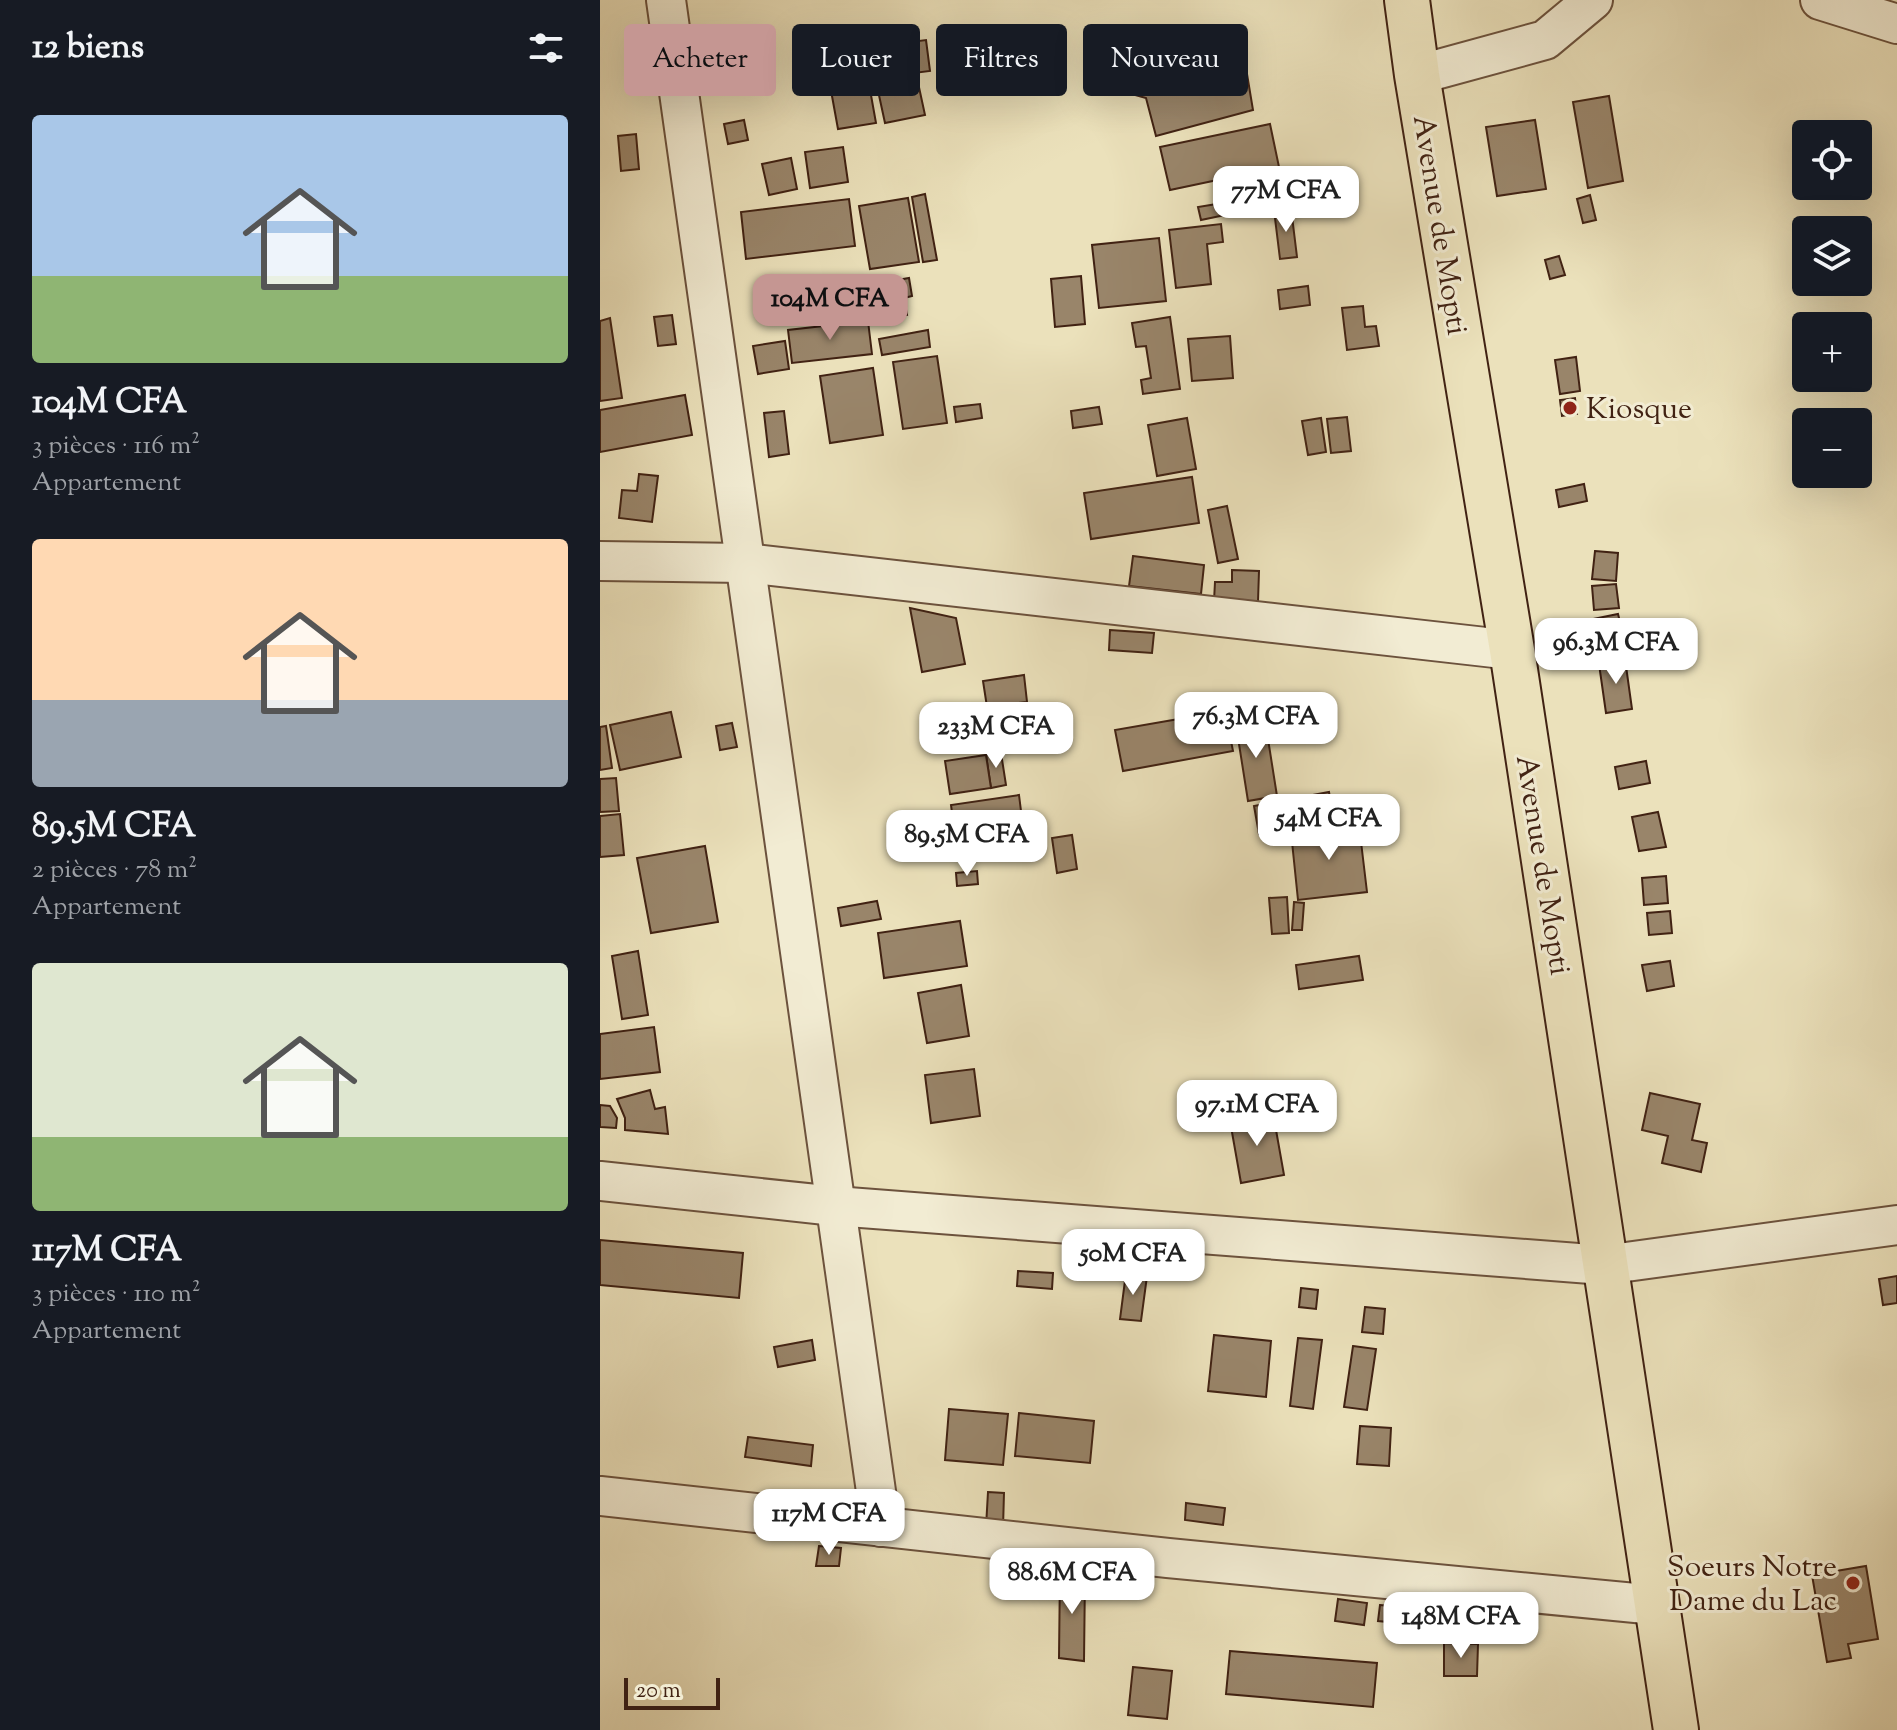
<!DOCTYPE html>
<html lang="fr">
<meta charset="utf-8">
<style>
:root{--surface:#171b24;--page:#242831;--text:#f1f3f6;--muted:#9ea1a6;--accent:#c59692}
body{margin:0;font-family:"Sorts Mill Goudy",serif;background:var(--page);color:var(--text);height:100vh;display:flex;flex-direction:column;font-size:30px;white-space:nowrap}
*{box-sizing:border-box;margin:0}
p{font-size:26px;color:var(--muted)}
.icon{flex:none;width:44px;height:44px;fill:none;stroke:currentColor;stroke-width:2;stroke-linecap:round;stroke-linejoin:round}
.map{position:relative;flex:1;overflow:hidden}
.sheet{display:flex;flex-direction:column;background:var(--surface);width:600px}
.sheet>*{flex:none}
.top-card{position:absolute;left:24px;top:24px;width:760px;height:72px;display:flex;gap:16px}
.controls{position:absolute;left:1192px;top:120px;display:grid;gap:16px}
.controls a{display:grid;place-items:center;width:80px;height:80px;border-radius:8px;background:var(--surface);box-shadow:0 8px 32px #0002;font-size:40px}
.scale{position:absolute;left:24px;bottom:20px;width:96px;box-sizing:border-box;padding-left:8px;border:4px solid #412213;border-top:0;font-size:22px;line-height:28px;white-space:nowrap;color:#412213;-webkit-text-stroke:6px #f2ecd3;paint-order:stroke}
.price{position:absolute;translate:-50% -68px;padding:0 18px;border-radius:16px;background:#fff;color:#222;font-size:26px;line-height:52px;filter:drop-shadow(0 2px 4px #0008)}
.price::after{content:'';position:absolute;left:50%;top:48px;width:24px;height:18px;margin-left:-12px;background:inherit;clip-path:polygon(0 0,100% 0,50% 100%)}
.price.selected{background:var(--accent);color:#111}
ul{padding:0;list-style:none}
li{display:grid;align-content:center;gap:16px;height:424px;padding:0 32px}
li span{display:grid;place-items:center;height:248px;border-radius:8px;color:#555}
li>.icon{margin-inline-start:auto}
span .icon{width:144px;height:144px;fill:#fffc;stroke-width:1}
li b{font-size:34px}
h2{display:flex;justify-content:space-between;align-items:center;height:96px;padding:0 32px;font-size:34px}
.chip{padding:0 28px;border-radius:8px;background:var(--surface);box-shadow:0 8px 32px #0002;font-size:28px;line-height:72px}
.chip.selected{background:var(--accent);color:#111}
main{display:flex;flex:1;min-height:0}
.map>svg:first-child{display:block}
</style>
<main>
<section class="sheet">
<h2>12 biens<svg class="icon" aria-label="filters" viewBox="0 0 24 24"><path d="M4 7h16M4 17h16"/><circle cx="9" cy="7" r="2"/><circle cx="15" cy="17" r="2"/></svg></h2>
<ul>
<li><span style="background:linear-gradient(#a9c7e8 65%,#8fb573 0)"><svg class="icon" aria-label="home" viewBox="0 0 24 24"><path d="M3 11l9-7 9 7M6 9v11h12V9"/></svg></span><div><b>104M CFA</b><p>3 pièces · 116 m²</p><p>Appartement</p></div></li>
<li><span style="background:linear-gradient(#ffd9b3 65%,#9aa5b1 0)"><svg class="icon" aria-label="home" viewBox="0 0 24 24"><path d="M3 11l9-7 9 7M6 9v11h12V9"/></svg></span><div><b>89.5M CFA</b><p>2 pièces · 78 m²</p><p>Appartement</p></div></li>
<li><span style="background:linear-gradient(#dfe7d0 70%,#8fb573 0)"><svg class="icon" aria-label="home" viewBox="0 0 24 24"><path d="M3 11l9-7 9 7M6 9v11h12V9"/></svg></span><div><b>117M CFA</b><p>3 pièces · 110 m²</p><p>Appartement</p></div></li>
</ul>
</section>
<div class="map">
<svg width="1297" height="1730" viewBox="0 0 1297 1730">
<rect width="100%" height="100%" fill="#ebe1bb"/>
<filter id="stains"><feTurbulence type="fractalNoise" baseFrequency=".0025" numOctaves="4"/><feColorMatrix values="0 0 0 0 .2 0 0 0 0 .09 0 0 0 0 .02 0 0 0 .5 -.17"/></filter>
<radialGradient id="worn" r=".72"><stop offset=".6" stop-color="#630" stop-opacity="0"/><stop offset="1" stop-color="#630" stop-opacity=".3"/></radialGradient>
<!-- building -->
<g fill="#99856a" stroke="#412213" stroke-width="2">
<polygon points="532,39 643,50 653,110 556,136 546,98 528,93"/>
<polygon points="326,40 330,71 275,78 271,47"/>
<polygon points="262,45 276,123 238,129 224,52"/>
<polygon points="317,78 325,115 285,123 277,86"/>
<polygon points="1009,96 1023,181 988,188 973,102"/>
<polygon points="144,120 148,140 128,144 124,124"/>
<polygon points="935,120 946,189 897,196 886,127"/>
<polygon points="670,124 679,167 570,190 560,147"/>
<polygon points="36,134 39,169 21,171 18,136"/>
<polygon points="243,147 248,182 210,188 205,152"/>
<polygon points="191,158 197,189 169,195 162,164"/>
<polygon points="325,194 337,260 323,262 312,197"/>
<polygon points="990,195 996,220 983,223 977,199"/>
<polygon points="308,198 319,262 270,269 259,206"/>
<polygon points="249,199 255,246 146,259 141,212"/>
<polygon points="623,203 625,215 601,220 598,207"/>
<polygon points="691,208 697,257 680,259 674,210"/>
<polygon points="621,224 623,242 607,244 611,284 576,288 569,230"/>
<polygon points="559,238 566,301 499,308 492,245"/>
<polygon points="959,256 965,275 950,279 945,260"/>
<polygon points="481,276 485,324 455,327 451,279"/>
<polygon points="309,278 312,296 304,298 307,315 276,320 270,285"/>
<polygon points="708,286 710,305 680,309 678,290"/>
<polygon points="763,306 765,327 776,326 779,346 747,350 742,308"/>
<polygon points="72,315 76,344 58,346 54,317"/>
<polygon points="570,317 580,389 543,394 541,380 551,378 546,346 536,347 532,323"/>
<polygon points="10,318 22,398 0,401 0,321"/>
<polygon points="268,321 272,354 192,363 188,330"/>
<polygon points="328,330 330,347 282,355 279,339"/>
<polygon points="630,336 633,378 592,381 588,339"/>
<polygon points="185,341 189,369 158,374 153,346"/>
<polygon points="337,356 347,423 303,429 293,362"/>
<polygon points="976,357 980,391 960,394 955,360"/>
<polygon points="273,368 283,435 230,443 220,376"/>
<polygon points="85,395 92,435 0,452 0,410"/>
<polygon points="975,398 977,414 962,416 960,400"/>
<polygon points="380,404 382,418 356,422 354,407"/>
<polygon points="499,407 502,424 473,428 471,411"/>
<polygon points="184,411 189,454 169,457 164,413"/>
<polygon points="747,417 751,451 731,453 727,419"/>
<polygon points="587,418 596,469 557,476 548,425"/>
<polygon points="721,418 726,452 708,455 702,421"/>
<polygon points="39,474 58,476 52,522 19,518 22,490 37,491"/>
<polygon points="592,477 599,523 491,539 484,493"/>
<polygon points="984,484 987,501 959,507 956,490"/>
<polygon points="627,506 638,559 618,563 608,510"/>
<polygon points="995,551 1018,553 1016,581 992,579"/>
<polygon points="533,556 604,565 601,594 529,586"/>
<polygon points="632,570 659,571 658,602 614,601 615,582 632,582"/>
<polygon points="1016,584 1019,608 994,610 992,586"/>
<polygon points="310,608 356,618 365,664 322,672"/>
<polygon points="1018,614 1022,630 996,635 993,619"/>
<polygon points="510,630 554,633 552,653 509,650"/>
<polygon points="1018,643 1020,656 1000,659 997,647"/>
<polygon points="1025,659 1032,709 1006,713 999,664"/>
<polygon points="424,675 427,702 387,707 383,681"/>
<polygon points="625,711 633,751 523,771 515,730"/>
<polygon points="71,712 81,757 20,770 10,725"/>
<polygon points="665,720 677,796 648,801 636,725"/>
<polygon points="132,723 137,747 120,750 116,726"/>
<polygon points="6,726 12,768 0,770 0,727"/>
<polygon points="401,753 406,785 391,788 386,755"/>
<polygon points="386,755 391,788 350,794 345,761"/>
<polygon points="1046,761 1050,783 1019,789 1015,767"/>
<polygon points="16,778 19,811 0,812 0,779"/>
<polygon points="729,792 734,821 659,834 654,806"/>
<polygon points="419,795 422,819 354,828 351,805"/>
<polygon points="1058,812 1066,847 1039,851 1032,817"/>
<polygon points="20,814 24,855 0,857 0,816"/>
<polygon points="410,825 414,855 359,862 355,833"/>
<polygon points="759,825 767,892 698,900 691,832"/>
<polygon points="472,835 477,869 457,873 452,838"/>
<polygon points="105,846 118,922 51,933 37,858"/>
<polygon points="377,871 378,884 357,886 356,873"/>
<polygon points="1066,876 1068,903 1044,905 1042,878"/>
<polygon points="687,897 689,933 672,934 669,898"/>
<polygon points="277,901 281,919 241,926 238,908"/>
<polygon points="694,902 704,903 702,930 692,930"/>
<polygon points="1070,911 1072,933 1049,935 1047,913"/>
<polygon points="360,921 367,966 284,978 278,933"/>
<polygon points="38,951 48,1015 22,1019 12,956"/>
<polygon points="759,956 763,980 699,989 696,965"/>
<polygon points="1070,961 1074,986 1047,991 1042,965"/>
<polygon points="361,985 369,1036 327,1043 318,993"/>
<polygon points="54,1027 60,1072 0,1079 0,1034"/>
<polygon points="374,1069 380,1116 331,1123 325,1075"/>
<polygon points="50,1090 55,1109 65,1107 68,1134 25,1130 25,1118 17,1099"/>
<polygon points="1050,1093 1100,1104 1092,1140 1107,1143 1101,1172 1062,1163 1068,1136 1042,1130"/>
<polygon points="0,1105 10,1106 17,1118 16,1128 0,1127"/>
<polygon points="673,1113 684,1175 641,1183 630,1121"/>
<polygon points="0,1240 143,1253 139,1298 0,1285"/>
<polygon points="418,1271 453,1273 452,1289 417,1286"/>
<polygon points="526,1273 547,1276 541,1321 520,1319"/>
<polygon points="1297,1276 1297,1303 1283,1305 1279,1279"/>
<polygon points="701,1288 718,1290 716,1309 699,1307"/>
<polygon points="765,1307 785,1309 783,1334 762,1332"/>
<polygon points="614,1335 671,1341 666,1397 608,1391"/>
<polygon points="698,1338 722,1340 713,1409 690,1406"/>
<polygon points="212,1340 215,1360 178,1367 174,1347"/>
<polygon points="753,1346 776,1349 767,1410 744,1407"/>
<polygon points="349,1409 408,1414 403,1465 345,1460"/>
<polygon points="419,1413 494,1421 490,1463 415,1456"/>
<polygon points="760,1426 791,1428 789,1466 757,1464"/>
<polygon points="148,1437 213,1445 211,1466 145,1457"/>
<polygon points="388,1492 404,1493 403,1528 386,1527"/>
<polygon points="586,1503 625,1508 623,1525 585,1520"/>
<polygon points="219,1546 241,1548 239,1566 216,1566"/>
<polygon points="1266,1566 1278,1639 1248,1644 1251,1658 1227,1662 1212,1575"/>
<polygon points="460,1570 485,1574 484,1661 459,1658"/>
<polygon points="738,1599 767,1603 764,1625 735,1621"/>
<polygon points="780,1605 800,1607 798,1623 778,1621"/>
<polygon points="844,1643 878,1644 877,1676 844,1676"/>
<polygon points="630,1651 777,1663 773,1707 626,1694"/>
<polygon points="533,1667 572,1671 567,1719 528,1715"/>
</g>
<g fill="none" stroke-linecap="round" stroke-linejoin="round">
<!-- minor casing -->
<g stroke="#6c523d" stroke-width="42">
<g id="minor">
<polyline points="66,0 281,1527"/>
<polyline points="1220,0 1297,24"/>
<polyline points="817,75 945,40 993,0"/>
<polyline points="0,561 145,563 912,650"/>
<polyline points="0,1181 235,1206 1004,1265 1297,1225"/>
<polyline points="0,1496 568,1558 1056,1605"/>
</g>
</g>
<!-- primary casing -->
<g stroke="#412213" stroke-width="48">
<polyline id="primary" points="807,0 817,75 912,650 1076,1730"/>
</g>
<!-- minor -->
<use href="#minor" stroke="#f2ecd3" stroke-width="38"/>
<!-- primary -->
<use href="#primary" stroke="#ebe1bb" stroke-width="44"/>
</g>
<!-- markers -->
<g fill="#8f2418" stroke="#f2ecd3" stroke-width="3">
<circle cx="970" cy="408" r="8"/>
<circle cx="1253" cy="1583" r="8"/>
</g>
<g text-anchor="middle" stroke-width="6" stroke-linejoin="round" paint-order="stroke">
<!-- street labels -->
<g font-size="30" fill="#412213" stroke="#f2ecd3">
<text transform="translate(841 225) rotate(81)" y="10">Avenue de Mopti</text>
<text transform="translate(944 865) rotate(81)" y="10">Avenue de Mopti</text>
</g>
<!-- poi labels -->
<g font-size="30" fill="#412213" stroke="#f2ecd3" text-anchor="start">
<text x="986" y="418">Kiosque</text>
<text x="1237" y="1576" text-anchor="end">Soeurs Notre<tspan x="1237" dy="34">Dame du Lac</tspan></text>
</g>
</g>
<rect width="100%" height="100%" filter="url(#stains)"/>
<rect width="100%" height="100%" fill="url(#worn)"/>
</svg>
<div class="controls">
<a><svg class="icon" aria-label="locate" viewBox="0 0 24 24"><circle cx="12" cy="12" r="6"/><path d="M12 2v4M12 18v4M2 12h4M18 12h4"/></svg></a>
<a><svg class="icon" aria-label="layers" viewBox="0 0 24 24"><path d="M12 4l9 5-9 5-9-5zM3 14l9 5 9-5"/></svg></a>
<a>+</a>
<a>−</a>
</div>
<div class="scale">20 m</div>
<b class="price" style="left:686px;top:234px">77M CFA</b>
<b class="price selected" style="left:230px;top:342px">104M CFA</b>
<b class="price" style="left:1016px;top:686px">96.3M CFA</b>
<b class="price" style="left:656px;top:760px">76.3M CFA</b>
<b class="price" style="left:396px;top:770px">233M CFA</b>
<b class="price" style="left:729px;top:862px">54M CFA</b>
<b class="price" style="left:367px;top:878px">89.5M CFA</b>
<b class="price" style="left:657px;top:1148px">97.1M CFA</b>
<b class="price" style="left:533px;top:1297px">50M CFA</b>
<b class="price" style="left:229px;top:1557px">117M CFA</b>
<b class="price" style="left:472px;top:1616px">88.6M CFA</b>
<b class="price" style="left:861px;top:1660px">148M CFA</b>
<div class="top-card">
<a class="chip selected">Acheter</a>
<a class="chip">Louer</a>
<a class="chip">Filtres</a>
<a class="chip">Nouveau</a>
</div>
</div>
</main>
